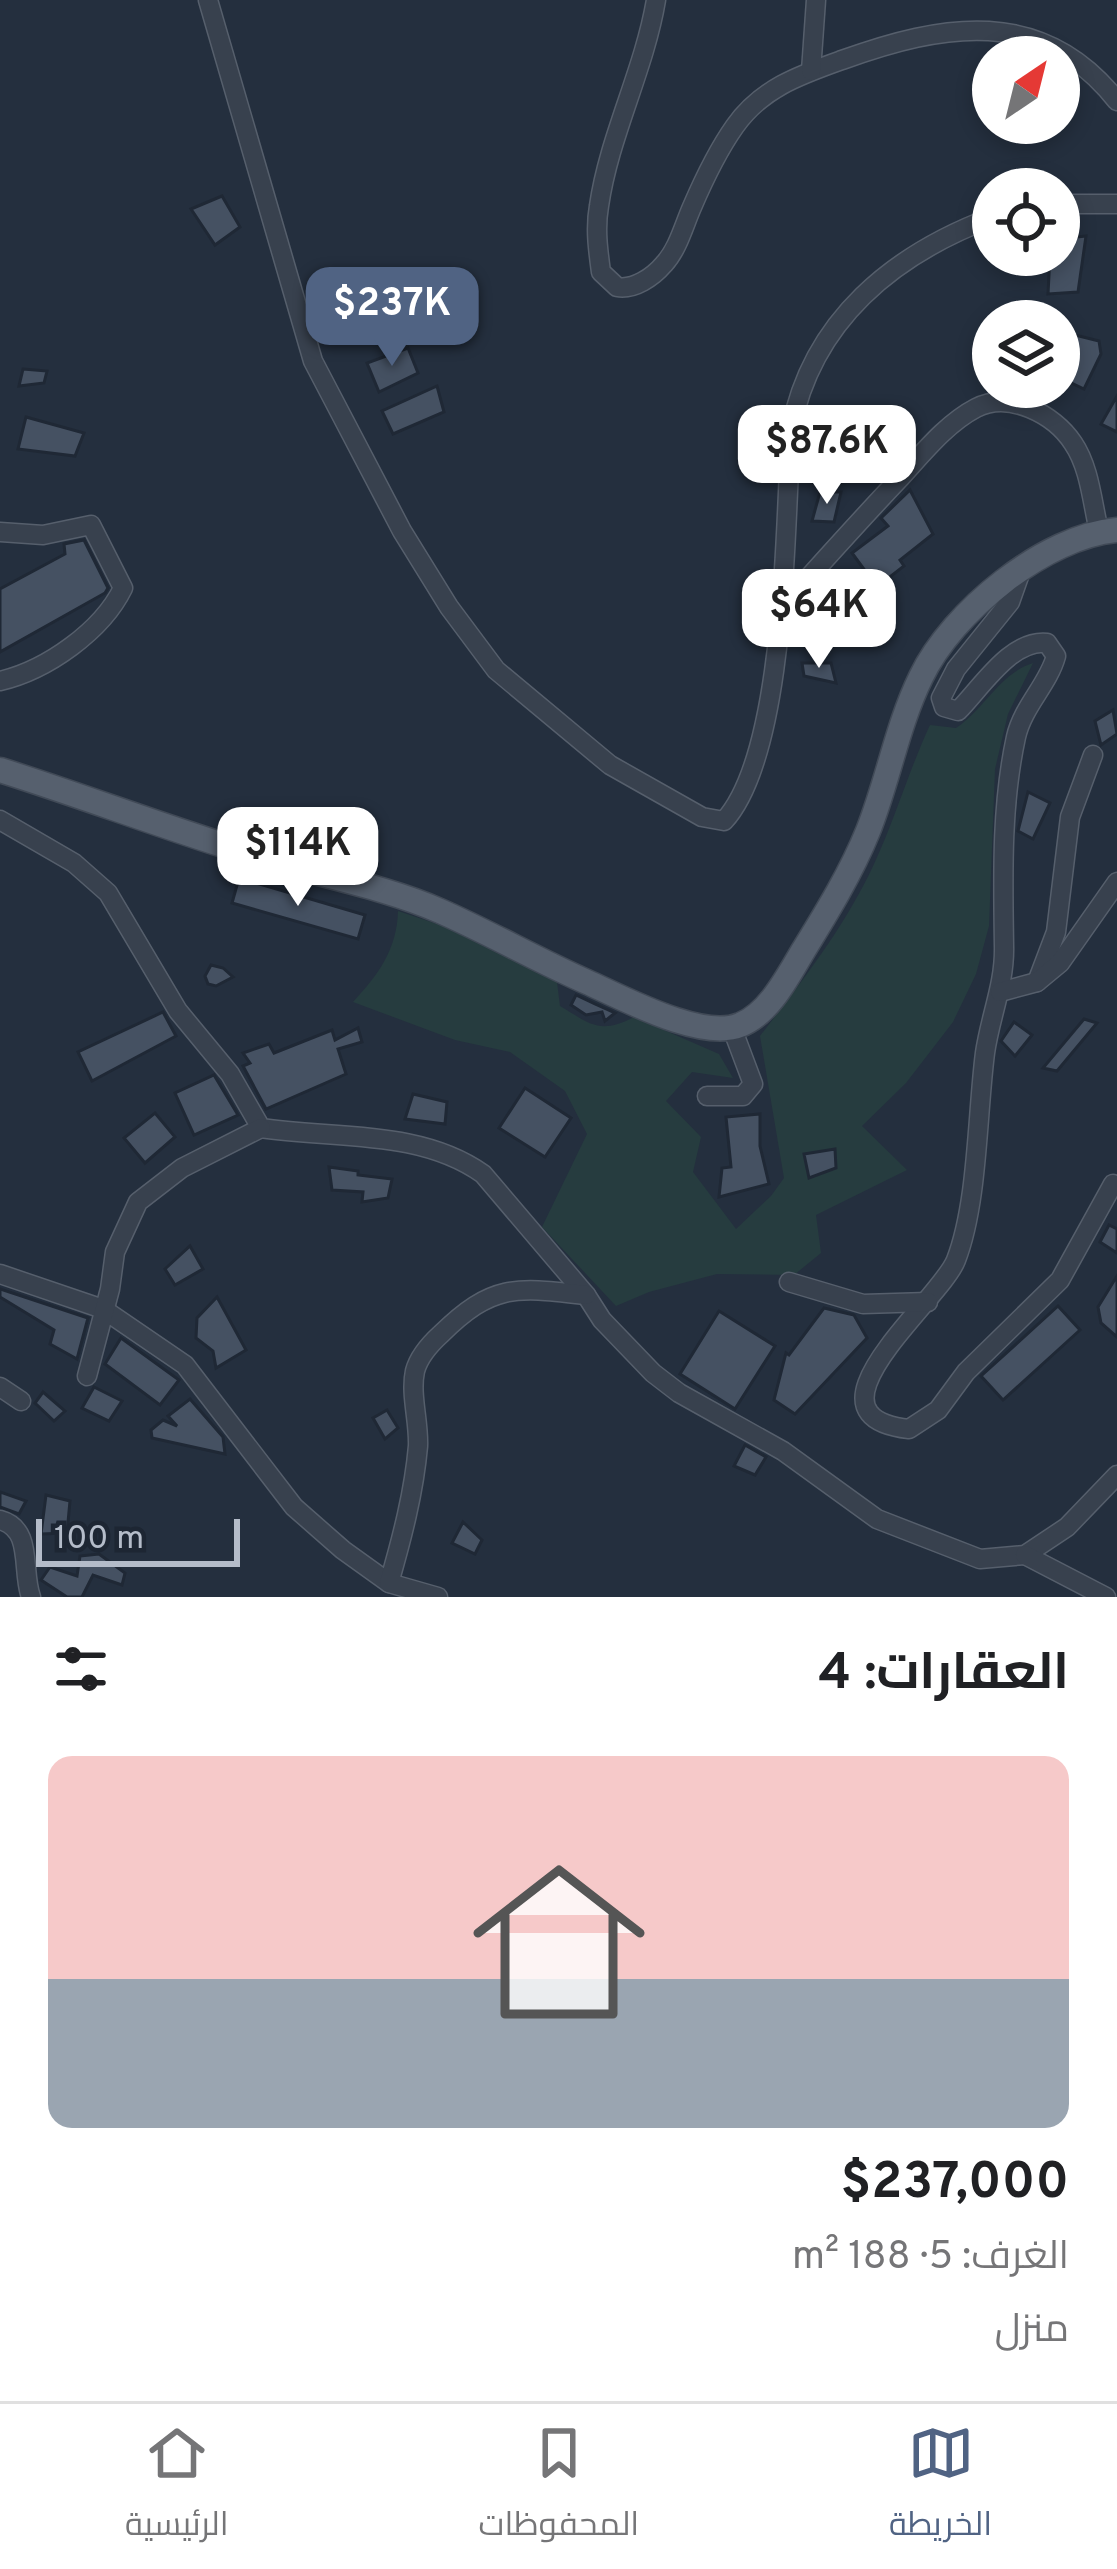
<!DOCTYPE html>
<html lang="ar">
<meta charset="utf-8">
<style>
:root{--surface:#fff;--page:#f2f2f2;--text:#202124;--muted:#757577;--line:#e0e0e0;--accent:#506383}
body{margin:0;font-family:Overpass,Cairo,sans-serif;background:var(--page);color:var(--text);direction:rtl;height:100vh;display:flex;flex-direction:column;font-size:45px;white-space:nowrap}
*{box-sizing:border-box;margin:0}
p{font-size:39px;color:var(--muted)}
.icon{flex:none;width:66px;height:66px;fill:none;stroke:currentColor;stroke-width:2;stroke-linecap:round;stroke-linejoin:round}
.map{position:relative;height:1597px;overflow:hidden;direction:ltr}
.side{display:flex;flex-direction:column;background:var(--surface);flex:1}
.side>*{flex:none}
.needle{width:78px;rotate:35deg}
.fabs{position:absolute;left:972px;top:36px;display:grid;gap:24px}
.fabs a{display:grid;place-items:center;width:108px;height:108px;border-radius:50%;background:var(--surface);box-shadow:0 6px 18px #0003;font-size:60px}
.scale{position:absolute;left:36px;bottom:30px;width:204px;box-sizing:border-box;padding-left:12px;border:6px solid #b4bcc9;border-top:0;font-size:33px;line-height:42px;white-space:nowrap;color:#b4bcc9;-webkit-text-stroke:9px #1d2633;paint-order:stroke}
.price{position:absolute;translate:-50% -102px;padding:0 27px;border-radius:24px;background:#fff;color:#222;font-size:39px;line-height:78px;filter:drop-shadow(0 3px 6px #0008)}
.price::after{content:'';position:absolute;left:50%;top:72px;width:36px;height:27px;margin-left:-18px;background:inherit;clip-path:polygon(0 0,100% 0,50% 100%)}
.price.current{background:var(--accent);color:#fff}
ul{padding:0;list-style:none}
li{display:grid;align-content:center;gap:24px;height:636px;padding:0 48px}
li span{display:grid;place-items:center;height:372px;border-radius:24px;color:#555}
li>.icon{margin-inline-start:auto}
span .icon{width:216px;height:216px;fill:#fffc;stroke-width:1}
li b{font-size:51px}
h2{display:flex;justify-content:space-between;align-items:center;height:144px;padding:0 48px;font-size:51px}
.dock{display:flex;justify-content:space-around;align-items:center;height:168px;border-top:3px solid var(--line);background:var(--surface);font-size:33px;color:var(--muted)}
.dock a{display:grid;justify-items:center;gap:6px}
.dock .current{color:var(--accent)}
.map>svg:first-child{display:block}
</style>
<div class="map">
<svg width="1117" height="1597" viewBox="0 0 1117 1597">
<rect width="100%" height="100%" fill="#242f3e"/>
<!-- green -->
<path fill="#263c3f" d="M1033 663 1008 714 995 769 989 926 976 974 953 1022 906 1083 862 1126 907 1170 816 1215 821 1253 794 1275 717 1274 649 1292 616 1306 542 1227 587 1134 565 1091 510 1052 455 1040 353 1002C379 974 397 949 398 911L443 926 557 982 560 1006C590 1024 600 1035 634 1017L719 1054 733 1078 692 1072 666 1101 701 1137 693 1172 736 1229 771 1196 784 1178 760 1036C802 981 845 927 874 864 895 819 909 770 930 725L956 728C985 709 999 674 1033 663Z"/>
<!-- building -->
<g fill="#455162" stroke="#1f2835" stroke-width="3">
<polygon points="222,196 240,227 215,245 191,209"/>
<polygon points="1086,236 1078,292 1048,294 1050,255 1059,255 1059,239"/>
<polygon points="338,309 349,328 334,335 324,317"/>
<polygon points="1059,331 1099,341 1101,354 1084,389 1059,377"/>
<polygon points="408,348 418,373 379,392 367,363"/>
<polygon points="23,369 47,371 44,383 19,386"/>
<polygon points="437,386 444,412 393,434 382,411"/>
<polygon points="1117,396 1117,432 1101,424"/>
<polygon points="26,417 84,433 75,456 18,449"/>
<polygon points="829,441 849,448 843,474 823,468"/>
<polygon points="910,490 933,534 900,560 904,566 877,587 852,553 888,526 881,518"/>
<polygon points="820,492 841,492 834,522 812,521"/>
<polygon points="84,540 108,588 105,593 0,652 0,589 65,554 64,544"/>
<polygon points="802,663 831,663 836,683 804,676"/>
<polygon points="1113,710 1117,734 1101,745 1095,721"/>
<polygon points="1028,792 1050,803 1033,839 1018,831"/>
<polygon points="239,878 365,915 358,939 232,903"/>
<polygon points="211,965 223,968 233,977 216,986 208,984 205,976"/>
<polygon points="576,995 595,1004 615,1013 605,1021 602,1012 586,1015 571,1005"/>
<polygon points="163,1012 176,1036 92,1081 78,1052"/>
<polygon points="1084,1019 1097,1023 1057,1071 1043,1068"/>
<polygon points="1014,1022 1032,1035 1015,1056 1001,1041"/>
<polygon points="358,1028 362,1042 338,1049 346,1074 266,1109 243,1066 250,1063 243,1053 269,1044 274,1053 332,1030 335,1040"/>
<polygon points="214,1075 238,1115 194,1135 175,1093"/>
<polygon points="525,1088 571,1118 545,1157 499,1128"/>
<polygon points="413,1094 447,1102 445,1124 405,1119"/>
<polygon points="155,1113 175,1137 145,1163 124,1138"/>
<polygon points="760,1114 760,1146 769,1184 719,1197 722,1168 731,1167 726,1117"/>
<polygon points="835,1149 836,1168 809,1178 804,1154"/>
<polygon points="329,1167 358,1171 358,1175 392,1179 388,1198 362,1202 363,1192 332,1190"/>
<polygon points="1109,1225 1117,1229 1117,1253 1100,1242"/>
<polygon points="190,1246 203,1269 175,1285 165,1269"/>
<polygon points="1117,1276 1117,1337 1101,1323 1098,1307"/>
<polygon points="0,1289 88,1318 77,1359 50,1344 54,1330 0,1297"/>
<polygon points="217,1297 246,1350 216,1368 213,1351 196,1338 197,1318"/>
<polygon points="1058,1306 1080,1330 1003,1400 981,1376"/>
<polygon points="824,1308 854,1315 867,1338 795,1414 774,1400 786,1353 789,1355"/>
<polygon points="719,1311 775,1346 735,1409 680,1374"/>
<polygon points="121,1338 179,1380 160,1405 105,1364"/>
<polygon points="94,1387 122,1401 109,1421 82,1408"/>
<polygon points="43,1392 65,1411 54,1421 35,1403"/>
<polygon points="190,1399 223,1437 225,1454 152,1438 151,1430 163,1420 177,1426 168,1416"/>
<polygon points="387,1410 398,1428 385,1439 373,1418"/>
<polygon points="745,1445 766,1457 755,1475 734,1466"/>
<polygon points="0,1492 26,1501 19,1514 0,1507"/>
<polygon points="46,1495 70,1501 67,1533 41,1534"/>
<polygon points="463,1522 482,1540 475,1554 452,1543"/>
<polygon points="99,1554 125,1573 122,1585 93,1575 82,1597 67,1597 41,1580 50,1567 77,1576 80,1556"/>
</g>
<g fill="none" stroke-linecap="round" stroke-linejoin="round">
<!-- minor casing -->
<g stroke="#565f6c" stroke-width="21">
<g id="minor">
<path d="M208 0 313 361 402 531 449 607 496 670 610 765 702 817 724 821C786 753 785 523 791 429 812 320 894 254 993 217"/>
<path d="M656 0C644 71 609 136 599 206 595 228 598 250 601 272L617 287C634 290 653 277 664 264 678 249 684 225 692 207 704 179 718 150 735 126 762 88 800 75 842 60 942 24 1042 5 1117 101"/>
<polyline points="811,71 816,0"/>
<polyline points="1059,204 1117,204"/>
<path d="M0 532 43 535 91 525 123 588C102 631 47 670 0 681"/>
<path d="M1022 568 1010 602 956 669 941 698 944 707 958 711C981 688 1011 639 1047 643L1056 656C1048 685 1023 706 1016 737 1001 806 1003 877 1004 946 1005 984 990 1017 985 1053 977 1115 978 1203 956 1260 941 1300 792 1416 909 1429L938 1410 966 1372 1060 1280 1113 1184"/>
<path d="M781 608C821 564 860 520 901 477 923 453 947 423 976 408 1009 391 1054 414 1073 443 1090 468 1092 502 1099 531"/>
<path d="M0 820 74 863 108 893 178 1011 230 1074 261 1128C333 1139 420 1129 483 1174L586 1295 602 1320 653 1373 679 1393 783 1451 877 1519 980 1559 1025 1555 1067 1527 1117 1475"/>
<polyline points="1037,982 1056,932 1070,817 1093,755"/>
<polyline points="1000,992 1037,982 1060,963 1117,882"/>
<polyline points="707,1096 743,1096 753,1084 732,1028"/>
<polyline points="0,1274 103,1309 185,1365 294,1507 343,1550 389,1583"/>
<polyline points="789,1282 863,1304 928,1302"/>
<polyline points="87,1376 110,1289 115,1252 138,1202 182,1168 261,1128"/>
<polyline points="0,1387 21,1401"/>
<path d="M0 1520C34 1529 21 1571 31 1597"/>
<polyline points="1025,1555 1106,1597"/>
<path d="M438 1597 389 1583C402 1538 414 1492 418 1446 419 1421 410 1394 415 1371 419 1356 430 1344 441 1334 493 1283 516 1287 586 1295"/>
</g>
</g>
<!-- major casing -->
<g stroke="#414a57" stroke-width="27">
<path id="major" d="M0 770C86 797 171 830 258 856 317 875 383 886 440 911 490 933 537 960 587 982 623 998 702 1041 740 1025 769 1014 788 976 803 951 827 912 851 873 868 831 888 781 897 726 921 677 952 612 1045 536 1117 530"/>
</g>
<!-- minor -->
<use href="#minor" stroke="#38414e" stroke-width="18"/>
<!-- major -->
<use href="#major" stroke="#56606e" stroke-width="24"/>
</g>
</svg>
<div class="fabs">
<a><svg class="needle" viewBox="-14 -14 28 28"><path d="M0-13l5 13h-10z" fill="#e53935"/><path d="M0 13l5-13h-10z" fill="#757577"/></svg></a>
<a><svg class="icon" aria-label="locate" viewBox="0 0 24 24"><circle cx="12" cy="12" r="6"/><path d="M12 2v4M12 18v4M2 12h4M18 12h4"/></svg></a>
<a><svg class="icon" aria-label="layers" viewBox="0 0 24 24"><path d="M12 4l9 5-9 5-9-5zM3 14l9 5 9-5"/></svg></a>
</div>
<div class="scale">100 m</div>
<b class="price current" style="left:392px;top:369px">$237K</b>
<b class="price" style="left:827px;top:507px">$87.6K</b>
<b class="price" style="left:819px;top:671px">$64K</b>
<b class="price" style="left:298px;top:909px">$114K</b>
</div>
<section class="side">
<h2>العقارات: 4<svg class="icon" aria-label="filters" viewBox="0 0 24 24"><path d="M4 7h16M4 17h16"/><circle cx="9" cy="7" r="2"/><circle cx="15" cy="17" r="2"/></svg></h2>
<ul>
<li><span style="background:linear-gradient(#f6c9c9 60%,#9aa5b1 0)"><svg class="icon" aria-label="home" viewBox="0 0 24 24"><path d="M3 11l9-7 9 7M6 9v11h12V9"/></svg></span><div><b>$237,000</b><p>الغرف: 5 · 188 m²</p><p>منزل</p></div></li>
</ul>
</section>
<nav class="dock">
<a class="current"><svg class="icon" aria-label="map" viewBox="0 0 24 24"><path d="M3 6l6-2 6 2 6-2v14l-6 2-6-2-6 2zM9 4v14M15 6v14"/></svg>الخريطة</a>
<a><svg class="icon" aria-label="saved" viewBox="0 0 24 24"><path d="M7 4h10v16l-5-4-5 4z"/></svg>المحفوظات</a>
<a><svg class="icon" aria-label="home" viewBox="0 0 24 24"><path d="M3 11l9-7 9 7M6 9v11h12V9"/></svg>الرئيسية</a>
</nav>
